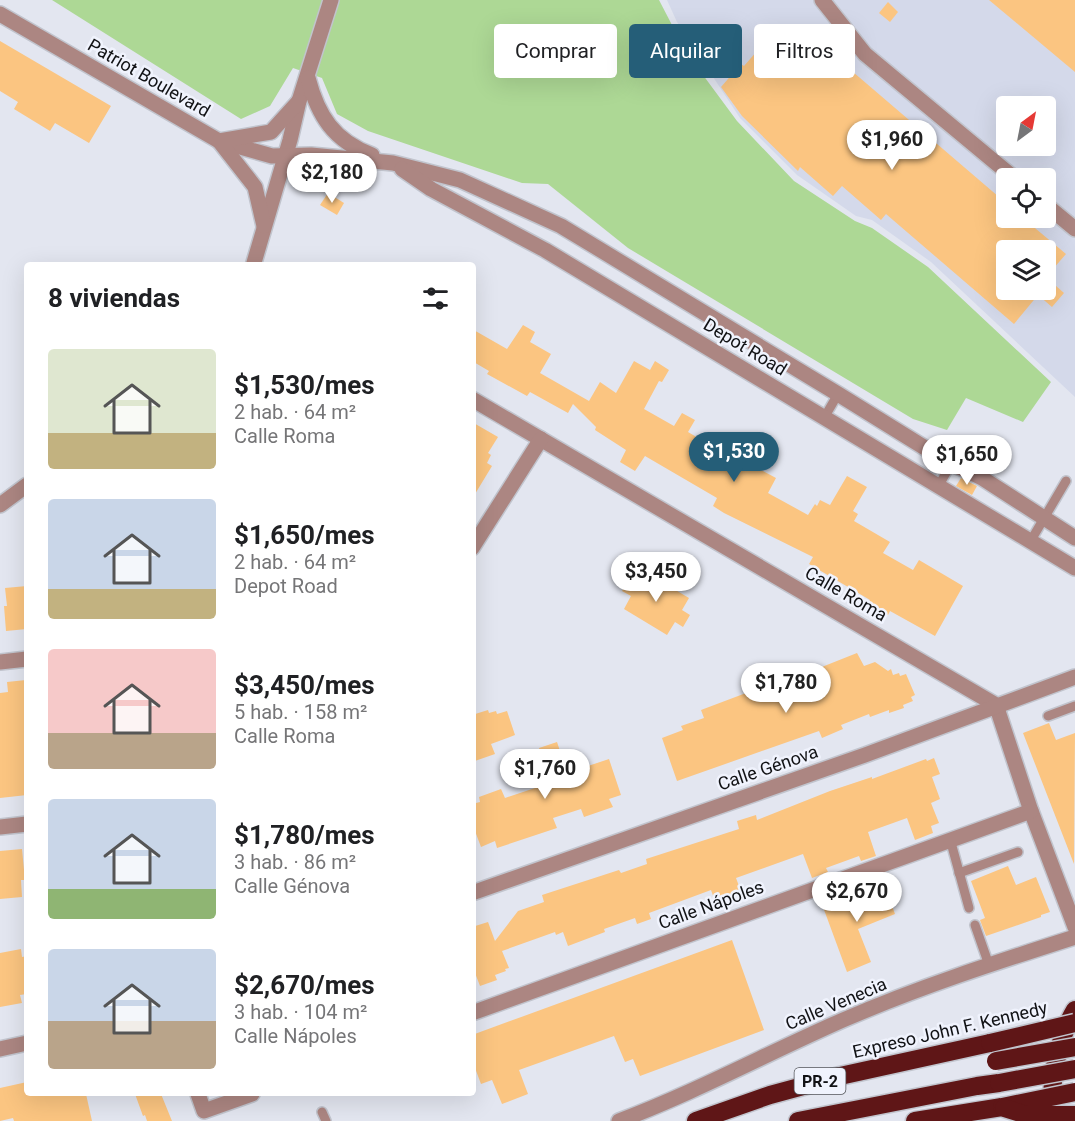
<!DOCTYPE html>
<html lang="es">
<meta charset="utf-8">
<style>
:root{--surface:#fff;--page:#f2f2f2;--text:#202124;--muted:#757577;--accent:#255e78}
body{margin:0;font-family:Roboto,sans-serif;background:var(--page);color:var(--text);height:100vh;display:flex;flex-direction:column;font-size:22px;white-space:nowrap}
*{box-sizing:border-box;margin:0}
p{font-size:20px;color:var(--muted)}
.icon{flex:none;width:33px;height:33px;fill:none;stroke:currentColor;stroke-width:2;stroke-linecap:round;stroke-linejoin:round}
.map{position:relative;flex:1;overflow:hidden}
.side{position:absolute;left:24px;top:262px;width:452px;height:834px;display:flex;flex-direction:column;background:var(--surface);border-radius:6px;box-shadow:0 6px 24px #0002}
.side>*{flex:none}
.banner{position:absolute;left:494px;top:24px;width:490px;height:54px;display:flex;gap:12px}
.needle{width:39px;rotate:32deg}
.controls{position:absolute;left:996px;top:96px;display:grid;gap:12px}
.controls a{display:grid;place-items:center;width:60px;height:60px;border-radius:6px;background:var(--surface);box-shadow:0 6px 24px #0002;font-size:30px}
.price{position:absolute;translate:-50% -51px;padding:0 14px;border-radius:21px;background:#fff;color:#222;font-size:20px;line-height:39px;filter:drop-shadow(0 2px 3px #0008)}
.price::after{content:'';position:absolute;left:50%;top:36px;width:18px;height:14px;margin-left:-9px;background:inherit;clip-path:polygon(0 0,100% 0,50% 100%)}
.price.selected{background:var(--accent);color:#fff}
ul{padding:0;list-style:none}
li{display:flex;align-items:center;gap:18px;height:150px;padding:0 24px}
li span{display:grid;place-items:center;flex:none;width:168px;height:120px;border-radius:6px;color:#555}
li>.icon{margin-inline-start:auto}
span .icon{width:72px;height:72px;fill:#fffc;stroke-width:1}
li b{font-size:26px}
h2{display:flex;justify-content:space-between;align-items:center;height:72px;padding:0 24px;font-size:26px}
.tag{padding:0 21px;border-radius:6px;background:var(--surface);box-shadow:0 6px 24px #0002;font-size:21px;line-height:54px}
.tag.selected{background:var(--accent);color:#fff}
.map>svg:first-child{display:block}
</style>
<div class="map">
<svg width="1075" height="1121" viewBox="0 0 1075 1121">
<rect width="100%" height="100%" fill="#e3e6f0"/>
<!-- built -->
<path fill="#d4d9ea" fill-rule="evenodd" d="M667 0H1075V397L931 262 872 220 856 216 797 175 740 118 677 22ZM1006 106H1046V146H1006ZM1006 178H1046V218H1006ZM1006 250H1046V290H1006Z"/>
<!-- green -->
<polygon fill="#add895" points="52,0 659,0 686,52 737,121 794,181 855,221 872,228 928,267 1051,382 1023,422 966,398 947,430 913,419 628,248 548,184 522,183 368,131 337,114 322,78 293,68 270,106 241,119"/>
<!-- building -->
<g fill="#fbc581" fill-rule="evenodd">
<polygon points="989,0 1075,0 1075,72"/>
<polygon points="888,2 898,12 890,22 879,13"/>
<path d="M771 35 795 55 811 36 1006 203V218H1023L1066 254 1046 277 1064 293 1052 307 1038 295 1014 324 886 214 881 220 842 186 833 196 800 167 798 171 742 116 721 87 741 64 744 66ZM1006 250H1046V290H1006Z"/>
<polygon points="0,41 111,106 89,143 55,123 50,131 14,109 18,102 0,91"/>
<polygon points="328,193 344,203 337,215 320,205"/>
<polygon points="523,325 535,332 530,342 551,354 540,373 589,401 600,382 616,393 634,361 650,370 655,361 669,370 662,382 659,381 644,409 674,426 682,413 695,420 688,432 722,452 728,442 743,451 739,458 776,478 768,493 808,515 815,504 817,506 820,500 830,505 847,476 867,487 853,511 858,514 854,521 890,542 883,553 913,570 919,560 963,586 935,636 890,611 888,615 868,604 870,600 809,564 813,557 724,513 713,506 717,498 645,456 635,471 620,462 626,450 595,430 596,427 573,404 568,413 530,392 527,396 487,374 489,371 472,361 472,329 507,349"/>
<polygon points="472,422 498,437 488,453 491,455 487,463 492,466 472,499"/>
<polygon points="985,438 1000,447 987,470 971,462"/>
<polygon points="961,478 977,486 972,495 956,486"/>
<polygon points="645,572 689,598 682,610 690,615 683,627 675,622 667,635 624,609 631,596 622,591 629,579 638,585"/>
<polygon points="27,586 27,629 6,631 4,606 7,606 5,588"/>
<polygon points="857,653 864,666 875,662 888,671 891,669 893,675 899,673 900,676 906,674 915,695 911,697 913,701 903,705 904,708 889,713 889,710 870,717 869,714 841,725 843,729 822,738 819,731 677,781 662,738 683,730 681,726 704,718 701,710 754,690 754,688 760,686 777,679 779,684"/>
<polygon points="26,680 27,795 0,798 0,693 8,692 7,682"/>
<polygon points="488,710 489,713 496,711 497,714 507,711 515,735 491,744 495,754 472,762 472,715"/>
<polygon points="1049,723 1056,740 1075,733 1074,864 1023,733"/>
<polygon points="557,742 563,760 581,754 585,767 609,759 621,795 609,799 613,807 584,817 581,809 553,818 557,828 497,848 495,841 481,847 472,823 472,804 480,802 479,797 501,789 505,798 550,783 539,748"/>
<polygon points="934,758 940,774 932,777 940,799 931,803 939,823 931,826 933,833 915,840 907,818 868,832 876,856 861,861 859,856 826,868 828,872 812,878 803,854 736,878 742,894 716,904 711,890 649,913 651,919 637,924 635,918 604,929 605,932 568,946 563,932 556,935 555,932 502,951 509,968 505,969 506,971 495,975 497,980 480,986 472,965 472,927 488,922 495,941 518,911 544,902 542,895 619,870 621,873 647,864 646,859 739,829 737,821 756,815 757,820 830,791 872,777 872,779 926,759 927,761"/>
<polygon points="22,849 25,880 21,880 22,897 0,899 0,851"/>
<polygon points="1008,866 1016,885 1036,877 1050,912 1041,915 1041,917 986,936 980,920 985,918 971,881"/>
<polygon points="884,884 895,914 858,929 871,962 847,972 823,907"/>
<polygon points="732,940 764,1030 640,1076 633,1059 625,1062 614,1036 519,1070 528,1094 502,1104 492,1080 481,1084 472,1060 472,1035"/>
<polygon points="21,949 22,957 27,956 27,994 20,995 22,1003 0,1007 0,953"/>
<polygon points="27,1082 27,1094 86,1094 92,1121 14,1121 13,1118 0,1121 0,1088"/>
<polygon points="135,1094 161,1094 172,1121 147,1121 145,1115 143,1116"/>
</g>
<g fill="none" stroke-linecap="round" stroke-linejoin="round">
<!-- service casing -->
<g stroke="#c1c4cd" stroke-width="12">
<g id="service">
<polyline points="824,418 838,394"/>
<polyline points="938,487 951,464"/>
<polyline points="1030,542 1066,481"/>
<polyline points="1048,716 1075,706"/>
<polyline points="950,839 969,908"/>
<polyline points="959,873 1018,852"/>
<polyline points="975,925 989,965"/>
<polyline points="322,1112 326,1121"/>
</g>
</g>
<!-- minor casing -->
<g stroke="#c1c4cd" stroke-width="18">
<g id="minor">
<polyline points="822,0 865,54 1014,178"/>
<polyline points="1046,205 1075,229"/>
<polyline points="253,266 290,140 299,101 331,0"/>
<polyline points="472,399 996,705 1031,811 1075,927"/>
<polyline points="0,505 27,485"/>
<polyline points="472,548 541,439"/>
<polyline points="0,662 27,659"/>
<polyline points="0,827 27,824"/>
<polyline points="472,893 865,755 1075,677"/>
<polyline points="472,1013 1031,811"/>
<polyline points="0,1049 27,1043"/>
<polyline points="198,1094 204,1111 252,1094"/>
</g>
</g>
<!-- tertiary casing -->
<g stroke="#c1c4cd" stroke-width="18">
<g id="tertiary">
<polyline points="0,14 219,141 272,156 311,155 393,163 460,180 561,226 838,394 951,464 966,470 982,478 1075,538"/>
<path d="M308 78C318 116 334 141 372 155"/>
<polyline points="402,169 431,189 545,250 1075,568"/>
<polyline points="264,226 255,187 219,141 271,132 299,101"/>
<path d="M619 1121C696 1092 768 1053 843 1020 919 987 997 962 1075 937"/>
</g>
</g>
<!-- motorway casing -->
<g stroke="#c1c4cd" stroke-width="21">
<g id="motorway">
<path d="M1055 1112C1047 1083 1060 1035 1075 1010"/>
<polyline points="696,1121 770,1095 840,1076 990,1043"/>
<polyline points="798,1121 977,1086 999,1083"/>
<polyline points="915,1121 1002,1107"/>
</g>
</g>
<!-- service -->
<use href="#service" stroke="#ac8682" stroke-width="9"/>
<!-- minor -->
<use href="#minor" stroke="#ac8682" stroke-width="15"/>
<!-- tertiary -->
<use href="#tertiary" stroke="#ac8682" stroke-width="15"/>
<!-- motorway -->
<use href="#motorway" stroke="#5f1617" stroke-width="18"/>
<!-- motorway-bridge casing -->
<g stroke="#c1c4cd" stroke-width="21" stroke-linecap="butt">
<g id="motorway-bridge">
<polyline points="990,1043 1075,1023"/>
<polyline points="996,1061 1075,1047"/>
<polyline points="999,1083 1075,1069"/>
<polyline points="1002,1107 1075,1092"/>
<polyline points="1004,1108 1027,1115 1075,1115"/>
</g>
</g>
<!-- motorway-bridge -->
<use href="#motorway-bridge" stroke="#5f1617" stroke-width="18"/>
</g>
<g text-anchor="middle" stroke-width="5" stroke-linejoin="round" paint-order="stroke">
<!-- shield labels -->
<rect fill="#f0f3fd" stroke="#54565b" stroke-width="1.5" x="794.5" y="1068" width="51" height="26" rx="4.5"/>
<g font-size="16" font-weight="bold" fill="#111215">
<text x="820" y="1087">PR-2</text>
</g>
<!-- street labels -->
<g font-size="18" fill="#111215" stroke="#f0f3fd">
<text transform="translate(149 78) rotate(30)" y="6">Patriot Boulevard</text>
<text transform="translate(745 347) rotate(31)" y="6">Depot Road</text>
<text transform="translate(846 594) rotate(30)" y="6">Calle Roma</text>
<text transform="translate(768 768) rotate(-19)" y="6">Calle Génova</text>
<text transform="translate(711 905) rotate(-20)" y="6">Calle Nápoles</text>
<text transform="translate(836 1004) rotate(-23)" y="6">Calle Venecia</text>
<text transform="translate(950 1030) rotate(-13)" y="6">Expreso John F. Kennedy</text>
</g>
</g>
</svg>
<div class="controls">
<a><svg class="needle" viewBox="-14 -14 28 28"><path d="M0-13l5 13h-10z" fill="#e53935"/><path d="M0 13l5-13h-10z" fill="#757577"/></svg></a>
<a><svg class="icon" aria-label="locate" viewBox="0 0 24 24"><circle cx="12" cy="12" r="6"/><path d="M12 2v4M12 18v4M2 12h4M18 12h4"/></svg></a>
<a><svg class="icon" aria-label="layers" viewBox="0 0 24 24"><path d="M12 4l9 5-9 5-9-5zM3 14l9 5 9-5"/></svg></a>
</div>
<b class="price" style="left:892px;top:171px">$1,960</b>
<b class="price" style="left:332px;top:204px">$2,180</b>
<b class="price selected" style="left:734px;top:483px">$1,530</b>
<b class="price" style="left:967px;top:486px">$1,650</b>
<b class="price" style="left:656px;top:603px">$3,450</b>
<b class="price" style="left:786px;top:714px">$1,780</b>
<b class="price" style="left:545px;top:800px">$1,760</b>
<b class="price" style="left:857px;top:923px">$2,670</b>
<div class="banner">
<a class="tag">Comprar</a>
<a class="tag selected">Alquilar</a>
<a class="tag">Filtros</a>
</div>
<section class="side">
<h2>8 viviendas<svg class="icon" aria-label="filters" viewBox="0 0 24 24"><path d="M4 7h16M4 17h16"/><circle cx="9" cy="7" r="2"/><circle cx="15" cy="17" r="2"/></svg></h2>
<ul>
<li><span style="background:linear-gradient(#dfe7d0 70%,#c2b280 0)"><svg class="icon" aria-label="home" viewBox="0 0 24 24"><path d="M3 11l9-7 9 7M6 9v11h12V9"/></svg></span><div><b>$1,530/mes</b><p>2 hab. · 64 m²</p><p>Calle Roma</p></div></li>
<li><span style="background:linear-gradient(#c9d6e8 75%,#c2b280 0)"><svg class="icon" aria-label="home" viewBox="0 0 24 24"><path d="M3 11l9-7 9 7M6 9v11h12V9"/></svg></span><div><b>$1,650/mes</b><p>2 hab. · 64 m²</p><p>Depot Road</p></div></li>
<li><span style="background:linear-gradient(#f6c9c9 70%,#b9a48a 0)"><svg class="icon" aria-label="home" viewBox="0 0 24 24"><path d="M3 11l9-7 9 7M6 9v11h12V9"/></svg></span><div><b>$3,450/mes</b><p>5 hab. · 158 m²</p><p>Calle Roma</p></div></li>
<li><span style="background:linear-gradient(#c9d6e8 75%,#8fb573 0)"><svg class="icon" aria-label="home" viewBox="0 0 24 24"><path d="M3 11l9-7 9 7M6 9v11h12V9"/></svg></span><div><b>$1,780/mes</b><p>3 hab. · 86 m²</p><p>Calle Génova</p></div></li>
<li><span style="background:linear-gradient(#c9d6e8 60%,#b9a48a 0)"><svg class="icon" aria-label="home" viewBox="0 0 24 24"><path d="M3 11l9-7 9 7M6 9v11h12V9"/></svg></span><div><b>$2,670/mes</b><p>3 hab. · 104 m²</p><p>Calle Nápoles</p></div></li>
</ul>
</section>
</div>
